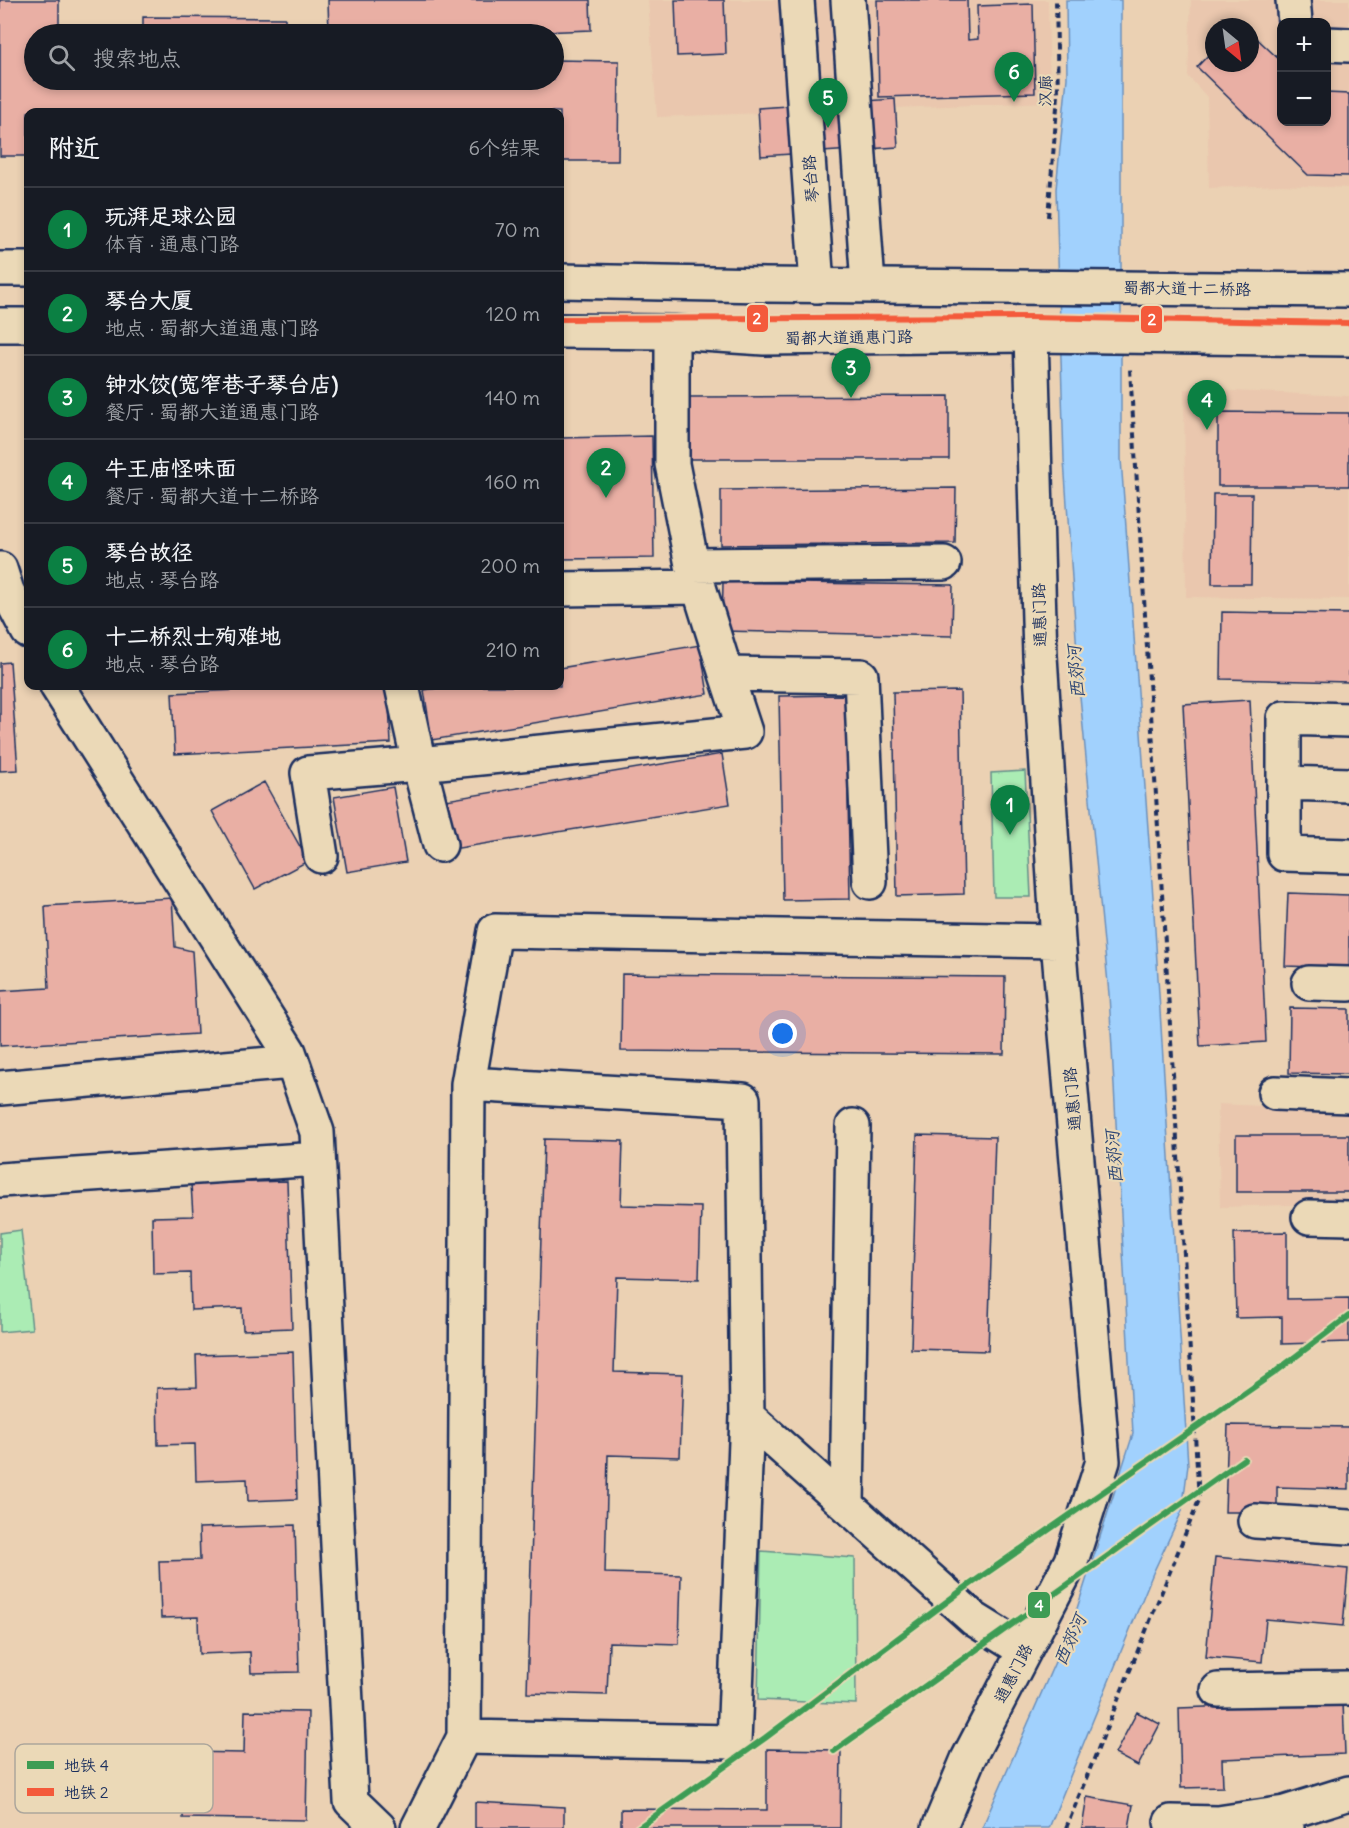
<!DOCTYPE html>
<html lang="zh">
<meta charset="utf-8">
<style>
:root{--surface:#171b24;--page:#242831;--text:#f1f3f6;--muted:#9ea1a6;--line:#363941;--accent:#0b8043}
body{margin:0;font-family:Delius,"LXGW WenKai TC",sans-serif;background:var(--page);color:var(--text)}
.controls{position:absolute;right:18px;top:18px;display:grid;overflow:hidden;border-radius:12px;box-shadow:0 3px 9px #0003}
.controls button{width:54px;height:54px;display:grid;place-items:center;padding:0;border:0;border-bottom:2px solid var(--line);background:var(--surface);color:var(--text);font:30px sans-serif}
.compass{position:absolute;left:1205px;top:18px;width:54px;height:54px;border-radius:50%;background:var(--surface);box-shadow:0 3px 9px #0003;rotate:151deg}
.you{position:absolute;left:783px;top:1034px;width:21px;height:21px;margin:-15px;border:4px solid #fff;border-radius:50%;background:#1a73e8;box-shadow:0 0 0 9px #1a73e833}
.badge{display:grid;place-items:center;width:39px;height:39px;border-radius:50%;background:var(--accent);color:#fff;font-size:20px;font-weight:700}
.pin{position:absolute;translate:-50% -50px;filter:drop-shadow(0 2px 3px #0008)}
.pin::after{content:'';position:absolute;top:32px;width:21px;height:18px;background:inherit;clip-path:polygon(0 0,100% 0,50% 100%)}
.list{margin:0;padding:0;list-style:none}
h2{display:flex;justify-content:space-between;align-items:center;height:78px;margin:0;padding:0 24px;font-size:26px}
h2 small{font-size:20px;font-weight:400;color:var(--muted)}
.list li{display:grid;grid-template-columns:39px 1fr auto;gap:18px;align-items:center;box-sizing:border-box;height:84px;padding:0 24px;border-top:2px solid var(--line)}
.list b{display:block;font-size:22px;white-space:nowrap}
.list p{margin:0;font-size:20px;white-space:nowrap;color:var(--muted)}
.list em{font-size:20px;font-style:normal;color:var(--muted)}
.icon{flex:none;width:33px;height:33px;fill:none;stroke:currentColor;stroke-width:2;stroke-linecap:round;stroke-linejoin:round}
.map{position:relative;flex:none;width:1349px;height:1828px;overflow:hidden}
.search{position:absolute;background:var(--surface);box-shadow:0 3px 9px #0003;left:24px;top:24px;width:540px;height:66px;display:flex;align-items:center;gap:15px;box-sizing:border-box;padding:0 21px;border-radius:33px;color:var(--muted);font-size:22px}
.panel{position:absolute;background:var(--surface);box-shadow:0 3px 9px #0003;left:24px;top:108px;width:540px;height:582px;border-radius:12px}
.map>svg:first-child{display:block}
</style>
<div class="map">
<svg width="1349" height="1828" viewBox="0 0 1349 1828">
<rect width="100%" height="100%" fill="#ebd1b3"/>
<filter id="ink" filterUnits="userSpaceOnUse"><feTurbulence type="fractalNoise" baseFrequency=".0167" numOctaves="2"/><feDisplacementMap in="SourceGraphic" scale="12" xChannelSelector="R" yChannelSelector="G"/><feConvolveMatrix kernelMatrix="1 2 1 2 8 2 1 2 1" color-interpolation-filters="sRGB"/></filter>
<g filter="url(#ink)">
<path fill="#eac7ae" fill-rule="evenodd" d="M648,0H1048L1050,102L657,117Z
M1191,0H1349V188L1281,185L1209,188L1207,97L1188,76ZM1282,22H1326V122H1282ZM1214,27H1250V63H1214Z
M1184,389L1349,396V599L1186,597Z
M1218,1104L1349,1110V1203L1220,1207Z"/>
<path fill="#abecb4" stroke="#638e89" stroke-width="1.5" d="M1025,771L1031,897H994L991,773Z
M21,1230L32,1329L0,1332V1233Z
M761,1551L855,1558L856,1704L758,1700Z"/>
<path fill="#a1d1fd" stroke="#6b90bd" stroke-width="1.5" d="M1066,0H1121V459L1153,897L1188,1465L1182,1511L1153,1573L1049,1828H982L1073,1621L1133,1434L1109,994L1080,696L1064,460L1056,189L1067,78Z"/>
<path fill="#e9afa4" stroke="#1b2f5e" stroke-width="1.5" d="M0,0H59V34H34V80H554V60L619,61L618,161H560V112H28V156H0Z
M328,0H590L591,30L485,34H329Z
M675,0H724L726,54L677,56Z
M877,0H967L968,40L978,39L977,6L1033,4L1035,93L879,97Z
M143,17L285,18V34H143Z
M1250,32L1282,62V122H1326V93L1349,94V176L1308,175L1197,67L1214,49V63H1250Z
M895,99L898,147L761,156L758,108Z
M949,396V459H687V397Z
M1218,412L1349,413V486H1218Z
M652,436L654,558L560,559V438Z
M956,488L955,543L721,545V490Z
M1213,494H1252L1251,584H1212Z
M723,582L953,585L952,636L722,631Z
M1222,612L1349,614V682L1221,679Z
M700,645L708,694L432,740L424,690L452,686H560V668Z
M10,662L18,770L0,771V663Z
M328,686H388L391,743L175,754L172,693Z
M960,691L964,894L897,896L893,692Z
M846,695L850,899L783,900L779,696Z
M1250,700L1266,1042L1200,1046L1183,704Z
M722,754L730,804L453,849L446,800Z
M264,782L308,861L255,889L212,811Z
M393,787L406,862L347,872L334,797Z
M1288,893L1349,895V968L1285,966Z
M172,898L175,947L192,951L197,1034L0,1046V991L49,988L45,906Z
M622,974L1005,977L1004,1054L621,1051Z
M1290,1008L1349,1009V1074L1289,1073Z
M917,1135L995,1137L988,1351L911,1349Z
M1236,1135H1349V1192H1236Z
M544,1139L623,1141L621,1205L701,1207L699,1279L617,1277L614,1372L683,1374L680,1457L608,1455L605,1573L681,1575L679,1644L609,1642L607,1695L527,1693Z
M287,1181L292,1328L243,1330L242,1308L191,1310L190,1273L153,1274L152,1217L193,1216L191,1184Z
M1287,1232V1299L1349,1298V1342L1282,1344V1317L1236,1318L1234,1233Z
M293,1352L297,1499L248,1501L247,1479L196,1481L195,1444L158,1445L157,1388L197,1387L196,1355Z
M1228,1425L1349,1427V1489L1277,1487V1512H1225Z
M295,1525L299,1672L251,1673L250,1652L199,1654L198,1617L161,1618L159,1561L200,1560L199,1528Z
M1215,1557L1348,1569L1343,1626L1266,1619L1262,1662L1206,1657Z
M1343,1702L1345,1754L1222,1759L1223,1787L1181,1788L1179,1708Z
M245,1711L308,1712L306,1820L183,1818L185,1752L244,1753Z
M1137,1712L1160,1724L1138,1766L1115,1754Z
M767,1749L841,1750L840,1828H621V1809L767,1810Z
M1087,1797L1133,1805L1129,1828H1082Z
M475,1802L564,1807V1828H475Z"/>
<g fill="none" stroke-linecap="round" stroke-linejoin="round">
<defs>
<path id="minor" d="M797,0L817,286
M848,0L868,285
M1293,0L1295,22
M1326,44L1349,45
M672,332V464L692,565L944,563
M692,565L726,674L861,676L870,882
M0,569L7,591L28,631
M560,589L699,587
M57,686L289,1052L317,1132L351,1801L379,1828
M402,686L419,764L745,732L726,674
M1349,720L1284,718V854L1349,856
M1284,783L1349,785
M321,856L308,773L419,764L440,845
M1309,983L1349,984
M468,1084L495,931L1058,941
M0,1088L292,1062
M1275,1093L1349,1096
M0,1180L318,1159
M1309,1217L1349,1218
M847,1505L853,1126
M1255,1521L1349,1527
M1218,1690L1349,1688
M464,1737L734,1742L747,1416L974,1619L1024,1650
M1285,1813L1349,1793
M1171,1822L1218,1823L1285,1813L1287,1828
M418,1828L464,1737L468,1084L743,1100L747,1416
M939,1828L968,1759L1071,1561L1103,1461L1058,941L1040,656L1031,335"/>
<path id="major" d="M0,269H28
M560,281L765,285L1349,290
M0,325H28
M560,331L672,332L764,338L1031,335L1349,339"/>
</defs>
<use href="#minor" stroke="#1b2f5e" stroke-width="38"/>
<use href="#major" stroke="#1b2f5e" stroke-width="38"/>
<path stroke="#1b2f5e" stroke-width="4" stroke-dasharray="6 4.5" stroke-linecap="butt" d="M1048,217L1058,95L1056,0
M1066,1828L1199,1500L1130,369"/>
<use href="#minor" stroke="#ebd9b7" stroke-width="33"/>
<use href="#major" stroke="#ebd9b7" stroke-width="33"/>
<defs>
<path id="metro-1" d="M834,1751L1244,1459
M638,1828L765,1738L965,1588L1274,1373L1349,1316"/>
<path id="metro-2" d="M560,319L1030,317L1349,323"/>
</defs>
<use href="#metro-1" stroke="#ebd9b7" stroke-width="10"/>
<use href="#metro-2" stroke="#ebd9b7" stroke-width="10"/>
<use href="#metro-1" stroke="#3e9c54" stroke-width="6"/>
<use href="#metro-2" stroke="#f45a3b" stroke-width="6"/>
</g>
</g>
<g text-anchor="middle" stroke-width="4.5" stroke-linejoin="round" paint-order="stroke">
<g font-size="16" fill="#1b2f5e" stroke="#ebd9b7">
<text transform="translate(1045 91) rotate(-89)" y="6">汉廊</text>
<text transform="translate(810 179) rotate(-94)" y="6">琴台路</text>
<text transform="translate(1187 288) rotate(1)" y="6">蜀都大道十二桥路</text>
<text transform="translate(849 337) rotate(-1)" y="6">蜀都大道通惠门路</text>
<text transform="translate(1039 615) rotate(-92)" y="6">通惠门路</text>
<text transform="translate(1072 1099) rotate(-95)" y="6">通惠门路</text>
<text transform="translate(1013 1673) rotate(-63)" y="6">通惠门路</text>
</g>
<g font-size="18" font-style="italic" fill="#2f4776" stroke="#ebd9b7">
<text transform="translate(1076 672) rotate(-95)" y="6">西郊河</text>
<text transform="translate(1114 1157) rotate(-95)" y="6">西郊河</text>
<text transform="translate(1070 1640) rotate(-66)" y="6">西郊河</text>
</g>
</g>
<rect x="15" y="1744" width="198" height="69" rx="9" fill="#ebd9b7" stroke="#ada69c" stroke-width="1.5"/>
<rect x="27" y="1761" width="27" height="8" fill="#3e9c54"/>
<rect x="27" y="1788" width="27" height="8" fill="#f45a3b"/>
<g font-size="16" fill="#1b2f5e">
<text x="64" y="1771">地铁 4</text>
<text x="64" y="1798">地铁 2</text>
</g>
<g stroke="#ebd9b7" stroke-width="2">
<rect x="746" y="304" width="23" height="29" rx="6" fill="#f45a3b"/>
<rect x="1140" y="305" width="23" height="29" rx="6" fill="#f45a3b"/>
<rect x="1027" y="1591" width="24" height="28" rx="6" fill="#3e9c54"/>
</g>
<g font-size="16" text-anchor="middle" font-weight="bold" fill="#fff">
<text x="757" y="324">2</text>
<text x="1152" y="325">2</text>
<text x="1039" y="1611">4</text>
</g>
</svg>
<div class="controls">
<button>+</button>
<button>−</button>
</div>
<svg class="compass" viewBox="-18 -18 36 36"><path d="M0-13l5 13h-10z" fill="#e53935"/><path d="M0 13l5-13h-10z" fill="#9ea1a6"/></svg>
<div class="you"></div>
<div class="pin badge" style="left:1010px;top:835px">1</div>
<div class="pin badge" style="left:606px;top:498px">2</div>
<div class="pin badge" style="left:851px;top:398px">3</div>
<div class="pin badge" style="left:1207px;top:430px">4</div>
<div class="pin badge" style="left:828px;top:128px">5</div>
<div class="pin badge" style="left:1014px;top:102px">6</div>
<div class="search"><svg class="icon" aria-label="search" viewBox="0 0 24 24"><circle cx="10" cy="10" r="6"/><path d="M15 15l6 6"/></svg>搜索地点</div>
<section class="panel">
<h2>附近<small>6个结果</small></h2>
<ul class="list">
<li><span class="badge">1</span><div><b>玩湃足球公园</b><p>体育 · 通惠门路</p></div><em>70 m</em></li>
<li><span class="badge">2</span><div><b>琴台大厦</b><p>地点 · 蜀都大道通惠门路</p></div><em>120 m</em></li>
<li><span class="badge">3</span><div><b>钟水饺(宽窄巷子琴台店)</b><p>餐厅 · 蜀都大道通惠门路</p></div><em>140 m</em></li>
<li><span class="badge">4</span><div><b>牛王庙怪味面</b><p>餐厅 · 蜀都大道十二桥路</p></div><em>160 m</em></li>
<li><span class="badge">5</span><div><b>琴台故径</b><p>地点 · 琴台路</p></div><em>200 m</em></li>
<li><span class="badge">6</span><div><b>十二桥烈士殉难地</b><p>地点 · 琴台路</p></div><em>210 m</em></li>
</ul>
</section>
</div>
